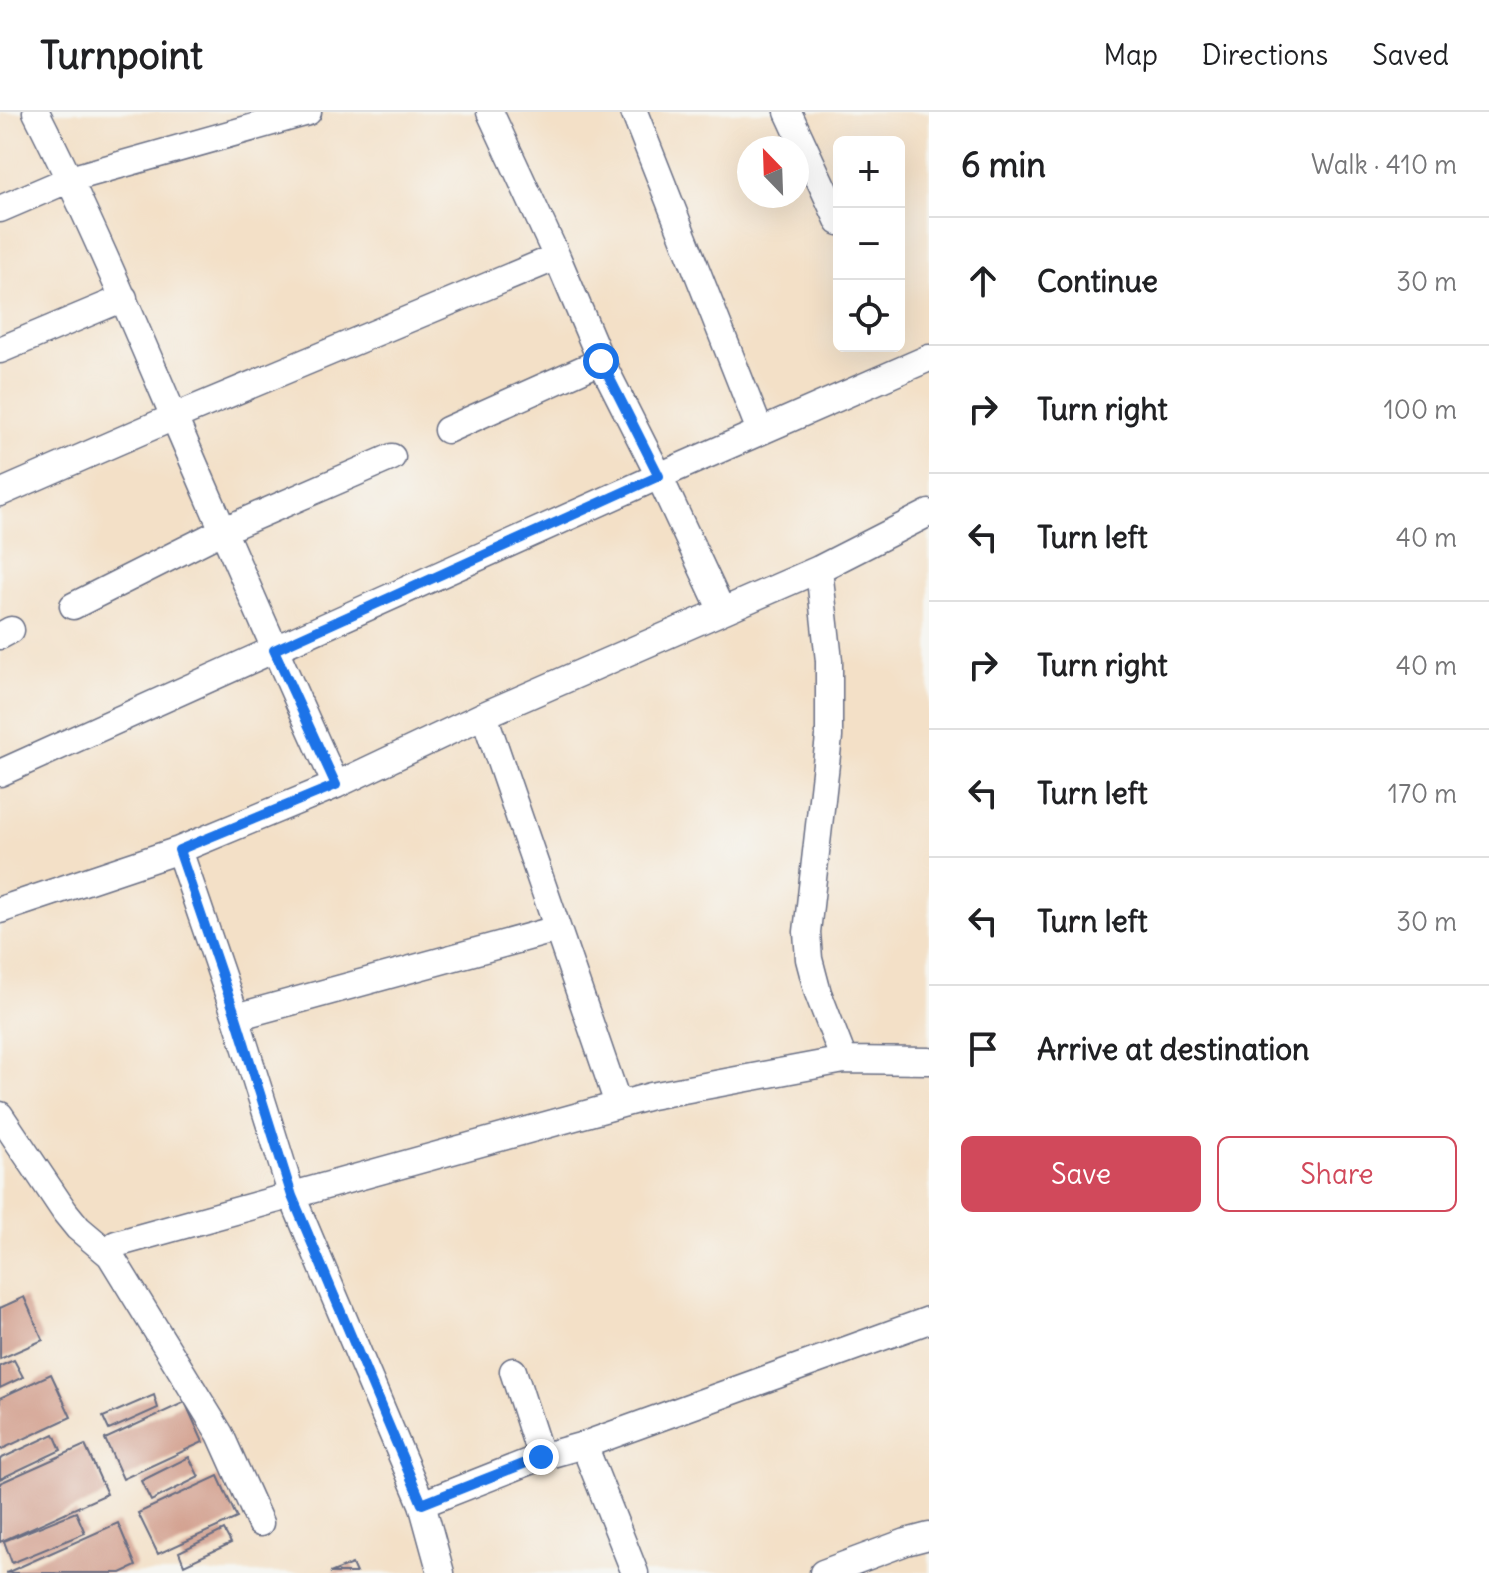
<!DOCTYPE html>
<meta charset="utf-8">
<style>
:root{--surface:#fff;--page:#f6f6f6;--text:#202124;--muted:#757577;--line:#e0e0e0;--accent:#d1495b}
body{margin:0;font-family:Delius,sans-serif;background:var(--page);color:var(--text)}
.controls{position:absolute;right:24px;top:24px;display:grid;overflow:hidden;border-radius:12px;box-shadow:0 8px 32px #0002}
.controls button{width:72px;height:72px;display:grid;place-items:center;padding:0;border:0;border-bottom:2px solid var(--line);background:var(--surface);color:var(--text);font:40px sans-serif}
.compass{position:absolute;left:737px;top:24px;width:72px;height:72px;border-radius:50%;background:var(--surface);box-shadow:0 8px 32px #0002;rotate:337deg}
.stop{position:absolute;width:24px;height:24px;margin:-18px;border:6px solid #1a73e8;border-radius:50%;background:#fff}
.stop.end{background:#1a73e8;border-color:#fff;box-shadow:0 2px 8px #0008}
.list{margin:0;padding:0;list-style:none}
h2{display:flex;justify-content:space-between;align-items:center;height:104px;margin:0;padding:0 32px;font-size:34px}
h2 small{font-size:26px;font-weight:400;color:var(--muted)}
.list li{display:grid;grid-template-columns:52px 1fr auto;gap:24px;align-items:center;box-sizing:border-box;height:128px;padding:0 32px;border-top:2px solid var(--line)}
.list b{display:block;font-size:30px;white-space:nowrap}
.list em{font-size:26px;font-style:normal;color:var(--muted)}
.actions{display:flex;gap:16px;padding:24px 32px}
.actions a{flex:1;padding:18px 0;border:2px solid var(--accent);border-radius:12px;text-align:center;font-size:28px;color:var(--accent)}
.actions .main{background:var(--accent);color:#fff}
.icon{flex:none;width:44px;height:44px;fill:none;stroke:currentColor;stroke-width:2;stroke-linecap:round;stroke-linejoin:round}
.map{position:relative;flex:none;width:929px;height:1461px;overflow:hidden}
header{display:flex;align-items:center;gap:48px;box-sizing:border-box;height:112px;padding:0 40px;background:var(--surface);border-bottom:2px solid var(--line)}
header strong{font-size:38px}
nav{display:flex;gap:44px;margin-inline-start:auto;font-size:28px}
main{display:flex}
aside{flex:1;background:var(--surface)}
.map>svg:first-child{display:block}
</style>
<header>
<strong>Turnpoint</strong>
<nav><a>Map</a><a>Directions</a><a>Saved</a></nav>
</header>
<main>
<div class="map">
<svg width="929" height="1461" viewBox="0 0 929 1461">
<rect width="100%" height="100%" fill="#f6f6f2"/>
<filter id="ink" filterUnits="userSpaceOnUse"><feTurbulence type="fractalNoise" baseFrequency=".0125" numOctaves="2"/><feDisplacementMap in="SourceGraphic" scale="16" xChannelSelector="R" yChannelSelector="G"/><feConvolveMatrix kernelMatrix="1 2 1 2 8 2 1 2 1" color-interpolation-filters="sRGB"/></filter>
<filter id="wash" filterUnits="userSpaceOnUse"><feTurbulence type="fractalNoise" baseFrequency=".006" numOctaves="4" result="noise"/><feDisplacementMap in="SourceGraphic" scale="32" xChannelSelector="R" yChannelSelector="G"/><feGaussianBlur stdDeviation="1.8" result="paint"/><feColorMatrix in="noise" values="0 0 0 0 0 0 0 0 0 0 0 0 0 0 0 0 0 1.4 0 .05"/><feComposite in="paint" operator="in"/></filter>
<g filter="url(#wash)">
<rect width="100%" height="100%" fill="#f3e0c7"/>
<g id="blocks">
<path fill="#d19d8b" d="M24,1185L43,1228L0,1247V1196Z
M14,1248L23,1265L0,1276V1254Z
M51,1262L71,1305L0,1338V1286Z
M154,1283L158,1296L109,1318L103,1305Z
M185,1290L203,1330L123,1367L105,1327Z
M54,1322L61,1338L0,1367V1347Z
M85,1333L107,1382L0,1430V1371Z
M189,1345L199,1365L151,1389L141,1369Z
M218,1364L237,1406L158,1442L138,1401Z
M76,1400L85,1421L12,1451L4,1429Z
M118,1411L136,1454L121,1461H6Z
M224,1418L231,1431L184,1453L179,1440Z
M352,1452L356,1461H330Z"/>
</g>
</g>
<g filter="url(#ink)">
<use href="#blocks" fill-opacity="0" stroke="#676d83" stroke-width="2"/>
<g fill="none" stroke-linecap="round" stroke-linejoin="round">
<defs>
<path id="street" d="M36,0C87,100 130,202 174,305C227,428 280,551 336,673
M490,0L557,145L601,249L659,364L722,499
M634,0L760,319
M788,0L839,110
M0,97L70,67L308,0
M0,238L124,186
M447,318L601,249
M0,381L174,305L557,145
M73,494L224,418L392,345
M0,524L11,518
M484,603L618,992
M0,661L659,364L929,246
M179,738L236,905L292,1084L422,1392L441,1461
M0,798L179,738L336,673L484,603L819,457
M236,905L557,817
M844,948L818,881L809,847L807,820L829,625V549L819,457L929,401
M0,1003L65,1100L78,1116L110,1143L220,1322L260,1411
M110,1143L116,1132L651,984L844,948L929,949
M513,1259L541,1345
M584,1333L635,1461
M422,1392L541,1345L584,1333L929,1208
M823,1461L906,1430L929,1424"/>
</defs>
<use href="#street" stroke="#676d83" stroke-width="29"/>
<use href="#street" stroke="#fff" stroke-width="26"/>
</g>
</g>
<g fill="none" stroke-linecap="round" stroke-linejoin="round" filter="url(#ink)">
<path stroke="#1a73e8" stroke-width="10" d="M541,1345L422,1392L292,1084L236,905L179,738L336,673L274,538L659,364L601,249"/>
</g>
</svg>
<div class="controls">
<button>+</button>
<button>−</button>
<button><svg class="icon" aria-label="locate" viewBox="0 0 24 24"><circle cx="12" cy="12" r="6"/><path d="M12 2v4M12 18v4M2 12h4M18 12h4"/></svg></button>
</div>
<svg class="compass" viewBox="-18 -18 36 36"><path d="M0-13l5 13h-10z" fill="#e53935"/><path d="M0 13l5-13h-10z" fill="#757577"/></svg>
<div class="stop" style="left:601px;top:249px"></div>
<div class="stop end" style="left:541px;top:1345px"></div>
</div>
<aside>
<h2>6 min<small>Walk · 410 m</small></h2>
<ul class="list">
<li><svg class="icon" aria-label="ahead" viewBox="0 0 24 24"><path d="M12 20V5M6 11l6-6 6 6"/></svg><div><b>Continue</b></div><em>30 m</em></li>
<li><svg class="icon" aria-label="right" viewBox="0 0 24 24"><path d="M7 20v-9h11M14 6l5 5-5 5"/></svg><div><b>Turn right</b></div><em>100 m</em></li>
<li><svg class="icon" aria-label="left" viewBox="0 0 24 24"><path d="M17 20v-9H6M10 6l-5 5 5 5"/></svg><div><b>Turn left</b></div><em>40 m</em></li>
<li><svg class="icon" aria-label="right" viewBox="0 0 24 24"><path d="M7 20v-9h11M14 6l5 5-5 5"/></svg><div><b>Turn right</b></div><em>40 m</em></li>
<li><svg class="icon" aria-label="left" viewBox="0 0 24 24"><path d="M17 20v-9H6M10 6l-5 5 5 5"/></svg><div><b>Turn left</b></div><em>170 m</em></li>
<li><svg class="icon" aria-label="left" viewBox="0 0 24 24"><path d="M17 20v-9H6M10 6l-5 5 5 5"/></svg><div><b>Turn left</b></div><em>30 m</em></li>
<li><svg class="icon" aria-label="arrive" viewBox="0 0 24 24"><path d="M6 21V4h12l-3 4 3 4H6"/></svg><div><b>Arrive at destination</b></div></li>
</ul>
<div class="actions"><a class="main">Save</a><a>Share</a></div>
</aside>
</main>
